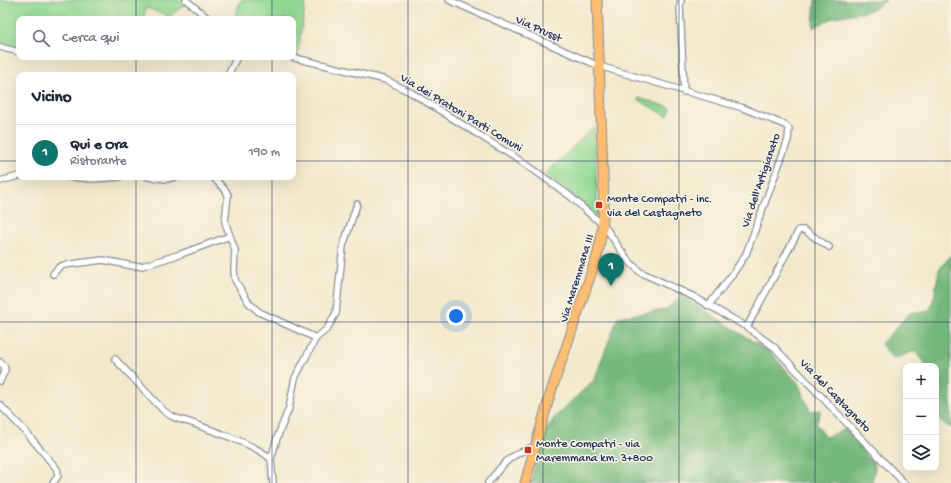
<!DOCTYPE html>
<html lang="it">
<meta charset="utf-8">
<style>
:root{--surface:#fff;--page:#f2f2f3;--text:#1f2937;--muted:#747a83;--line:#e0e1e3;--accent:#0f766e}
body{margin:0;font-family:"Gochi Hand",sans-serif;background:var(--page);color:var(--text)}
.controls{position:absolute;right:12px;bottom:12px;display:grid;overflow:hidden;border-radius:8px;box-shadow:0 4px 16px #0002}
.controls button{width:36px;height:36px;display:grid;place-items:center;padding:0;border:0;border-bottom:1px solid var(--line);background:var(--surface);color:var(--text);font:20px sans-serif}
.you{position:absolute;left:456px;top:316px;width:14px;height:14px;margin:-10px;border:3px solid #fff;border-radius:50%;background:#1a73e8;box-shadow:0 0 0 6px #1a73e833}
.badge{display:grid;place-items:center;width:26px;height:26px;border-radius:50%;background:var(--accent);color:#fff;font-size:13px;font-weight:700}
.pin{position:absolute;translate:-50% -33px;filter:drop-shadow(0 1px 2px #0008)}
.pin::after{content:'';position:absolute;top:21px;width:14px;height:12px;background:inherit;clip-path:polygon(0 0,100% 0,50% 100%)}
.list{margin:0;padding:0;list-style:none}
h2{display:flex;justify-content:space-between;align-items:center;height:52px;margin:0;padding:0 16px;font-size:17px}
h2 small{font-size:13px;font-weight:400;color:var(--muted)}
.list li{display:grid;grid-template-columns:26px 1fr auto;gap:12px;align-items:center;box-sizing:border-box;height:56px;padding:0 16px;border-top:1px solid var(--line)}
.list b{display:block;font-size:15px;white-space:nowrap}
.list p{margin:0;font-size:13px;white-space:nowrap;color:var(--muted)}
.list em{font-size:13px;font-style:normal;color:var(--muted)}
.icon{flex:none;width:22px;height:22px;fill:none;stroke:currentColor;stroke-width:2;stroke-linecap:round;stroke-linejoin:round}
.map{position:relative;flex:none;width:951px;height:483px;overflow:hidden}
.search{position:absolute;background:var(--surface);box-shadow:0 4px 16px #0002;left:16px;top:16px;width:280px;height:44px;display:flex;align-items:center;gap:10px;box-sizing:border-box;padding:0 14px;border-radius:8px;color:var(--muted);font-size:15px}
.panel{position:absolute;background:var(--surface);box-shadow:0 4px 16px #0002;left:16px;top:72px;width:280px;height:108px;border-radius:8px}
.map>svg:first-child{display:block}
</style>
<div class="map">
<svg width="951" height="483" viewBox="0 0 951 483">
<rect width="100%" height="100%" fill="#fcf5e5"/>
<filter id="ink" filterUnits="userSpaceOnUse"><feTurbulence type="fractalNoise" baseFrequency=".025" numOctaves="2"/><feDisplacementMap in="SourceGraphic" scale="8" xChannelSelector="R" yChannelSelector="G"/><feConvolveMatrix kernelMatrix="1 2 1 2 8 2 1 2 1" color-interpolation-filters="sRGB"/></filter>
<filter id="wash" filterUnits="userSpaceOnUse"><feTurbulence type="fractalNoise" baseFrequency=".012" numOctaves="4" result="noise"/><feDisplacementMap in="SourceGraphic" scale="16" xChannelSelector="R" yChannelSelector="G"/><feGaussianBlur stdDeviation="0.9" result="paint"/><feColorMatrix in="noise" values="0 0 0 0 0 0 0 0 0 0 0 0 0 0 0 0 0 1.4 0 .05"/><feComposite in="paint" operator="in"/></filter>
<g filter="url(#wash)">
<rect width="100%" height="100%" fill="#f2e9cd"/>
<path fill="#90d893" stroke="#568478" d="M0,0H186L189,2L172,14L170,19H166L167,15L146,8L143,19H19V52L0,47Z
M241,0H306L297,58L293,57V19H234Z
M639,98L671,108L668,116L638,100Z
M594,127L598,215H594L567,190L545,174Z"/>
<path fill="#74b87d" stroke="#48746e" d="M815,0H886C873,14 853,13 836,17C827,20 820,24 813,28Z
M951,255V428L940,421L936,404V366H926L915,351L893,359L881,344L910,313L930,310L934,298L939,269Z
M682,296L771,353L798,383L810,411L821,410L816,424L826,437L846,429L875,466L872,483H530L544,434L555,417L594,380L618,317L665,310Z"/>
</g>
<g filter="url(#ink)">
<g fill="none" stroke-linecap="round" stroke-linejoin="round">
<defs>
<path id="street" d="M186,0L209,19
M449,0L599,66L743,108L785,125L789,129L788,140L746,254L732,275L708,306
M681,0L680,6L684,92
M0,47L19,52
M291,57L386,80L412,93L527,165L570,196L592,216L603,224L627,259L640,272L694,297L747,327L774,347L904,483
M228,75L237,57
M69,177L93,179L119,177
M148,177L167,179L175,177
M213,177L226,191L228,195L225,222L235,250L234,271L235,280L249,303L259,312L316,338
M0,181L19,176
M53,274L59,267L64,265L103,260L133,266H142L181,254L230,236
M747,327L799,230H804L829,247
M115,359L164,411C174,419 180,419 192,423C213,431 255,444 271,459
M0,362L4,366L5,370L0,381
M0,405L25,431L57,469L58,476L53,483
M273,483L271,459L277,438L289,408L295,378L316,338L327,329L336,313L343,246L357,204
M488,483C504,462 511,454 536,446"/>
<path id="primary" d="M525,483L550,395L598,253L602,230L604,204L597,0"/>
</defs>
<use href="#street" stroke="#868c96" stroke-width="8"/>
<use href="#primary" stroke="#868c96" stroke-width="11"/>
<use href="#street" stroke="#fff" stroke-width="5.5"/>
<use href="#primary" stroke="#fcbd6f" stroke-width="9"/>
</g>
</g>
<path fill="none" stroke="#1b2f5e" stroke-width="1" stroke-opacity="0.55" d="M136,0V19M272,0V19M408,0V483M543,0V483M679,0V483M815,0V483M136,57V75M272,57V75M0,161H19M293,161H951M136,177V483M272,177V483M0,322H951"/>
<g fill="#c8321e" stroke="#fcf5e5" stroke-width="1.5">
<rect x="595" y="201" width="8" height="8" rx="2"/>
<rect x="524" y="446" width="8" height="8" rx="2"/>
</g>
<g text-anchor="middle" stroke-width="3" stroke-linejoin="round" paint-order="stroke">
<g font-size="12" fill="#1b2f5e" stroke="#fcf5e5">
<text transform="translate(539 28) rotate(24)" y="4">Via Prusst</text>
<text transform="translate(462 112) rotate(31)" y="4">Via dei Pratoni Parti Comuni</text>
<text transform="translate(760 180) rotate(-71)" y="4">Via dell'Artigianato</text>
<text transform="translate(576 278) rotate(-73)" y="4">Via Maremmana III</text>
<text transform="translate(836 395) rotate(46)" y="4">Via del Castagneto</text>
</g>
<g font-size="12" fill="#1b2f5e" stroke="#fcf5e5" text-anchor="start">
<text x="607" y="202">Monte Compatri - inc.<tspan x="607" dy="14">via del Castagneto</tspan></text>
<text x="536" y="447">Monte Compatri - via<tspan x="536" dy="14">Maremmana km. 3+800</tspan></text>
</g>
</g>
</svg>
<div class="controls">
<button>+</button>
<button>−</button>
<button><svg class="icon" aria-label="layers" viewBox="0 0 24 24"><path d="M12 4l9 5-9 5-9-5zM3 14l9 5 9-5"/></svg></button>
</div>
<div class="you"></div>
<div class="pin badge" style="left:611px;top:286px">1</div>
<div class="search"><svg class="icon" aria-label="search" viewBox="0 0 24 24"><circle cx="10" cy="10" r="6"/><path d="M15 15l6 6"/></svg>Cerca qui</div>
<section class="panel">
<h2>Vicino<small></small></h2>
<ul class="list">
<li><span class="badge">1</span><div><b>Qui e Ora</b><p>Ristorante</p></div><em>190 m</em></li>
</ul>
</section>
</div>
